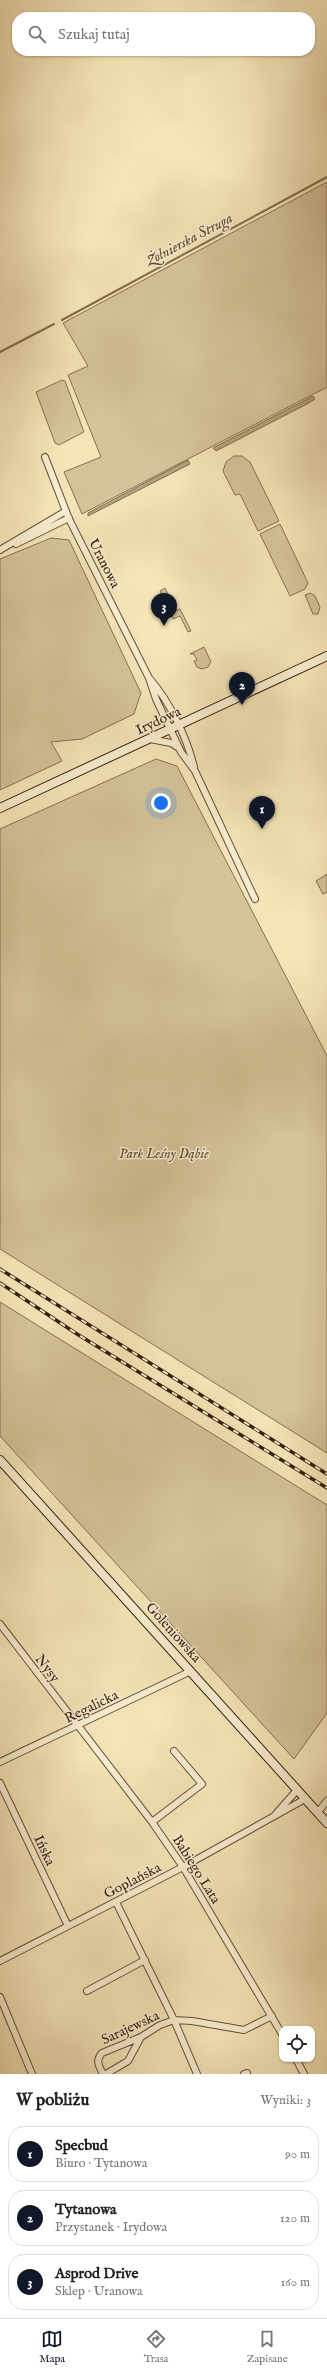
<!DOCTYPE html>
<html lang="pl">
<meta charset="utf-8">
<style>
:root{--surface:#fff;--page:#f2f2f2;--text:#222;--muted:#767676;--line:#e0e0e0;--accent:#111827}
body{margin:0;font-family:"IM FELL English",serif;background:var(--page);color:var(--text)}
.controls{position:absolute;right:12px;bottom:12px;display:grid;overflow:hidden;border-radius:8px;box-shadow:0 1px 3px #0004}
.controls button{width:36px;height:36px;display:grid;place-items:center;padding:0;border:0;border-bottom:1px solid var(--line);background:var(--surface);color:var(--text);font:20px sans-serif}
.you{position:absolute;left:161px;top:803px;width:14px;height:14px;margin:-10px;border:3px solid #fff;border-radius:50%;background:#1a73e8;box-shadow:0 0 0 6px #1a73e833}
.badge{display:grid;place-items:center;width:26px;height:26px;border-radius:50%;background:var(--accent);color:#fff;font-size:13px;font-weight:700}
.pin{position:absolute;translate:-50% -33px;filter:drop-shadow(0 1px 2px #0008)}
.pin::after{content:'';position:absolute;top:21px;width:14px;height:12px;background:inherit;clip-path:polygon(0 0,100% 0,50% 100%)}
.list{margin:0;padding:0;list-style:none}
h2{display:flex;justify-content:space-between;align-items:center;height:52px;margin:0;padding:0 16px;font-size:17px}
h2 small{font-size:13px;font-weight:400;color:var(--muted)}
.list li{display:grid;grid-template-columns:26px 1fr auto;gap:12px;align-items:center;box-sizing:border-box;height:56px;margin:0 8px 8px;padding:0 8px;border:1px solid var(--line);border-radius:16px}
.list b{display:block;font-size:15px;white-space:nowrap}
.list p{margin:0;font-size:13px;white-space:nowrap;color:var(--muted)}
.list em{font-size:13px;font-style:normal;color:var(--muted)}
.icon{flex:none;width:22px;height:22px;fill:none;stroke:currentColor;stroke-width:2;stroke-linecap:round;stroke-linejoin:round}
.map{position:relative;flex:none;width:327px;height:2074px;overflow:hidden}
.search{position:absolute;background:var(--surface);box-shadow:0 1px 3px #0004;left:12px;right:12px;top:12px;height:44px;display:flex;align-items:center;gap:10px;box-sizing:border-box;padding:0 14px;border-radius:16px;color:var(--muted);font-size:15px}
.sheet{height:244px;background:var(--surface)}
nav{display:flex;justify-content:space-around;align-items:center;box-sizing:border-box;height:56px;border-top:1px solid var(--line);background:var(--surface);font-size:11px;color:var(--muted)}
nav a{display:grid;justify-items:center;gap:2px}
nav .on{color:var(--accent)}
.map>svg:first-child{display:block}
</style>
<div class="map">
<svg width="327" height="2074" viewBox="0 0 327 2074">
<rect width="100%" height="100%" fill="#f5e5b8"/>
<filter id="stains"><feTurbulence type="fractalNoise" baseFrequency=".005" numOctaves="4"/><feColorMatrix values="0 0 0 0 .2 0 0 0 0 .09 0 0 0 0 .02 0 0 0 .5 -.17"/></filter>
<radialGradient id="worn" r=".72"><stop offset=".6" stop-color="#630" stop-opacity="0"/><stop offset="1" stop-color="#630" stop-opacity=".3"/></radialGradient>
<path fill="#d5c39a" stroke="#867052" d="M327,182V387L82,514L64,472L101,457L68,375L88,366L63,323Z
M62,380L65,381L84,432L59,445L55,443L36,392Z
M234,456H242L250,462L279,521L258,531L240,494L235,495L223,471L226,462Z
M280,524L308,583L305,589L290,596L260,534Z
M51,538L69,540L141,693L134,714L82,739L51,742L62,761L0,790V559Z
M165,588L171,601L167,604L160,591Z
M310,593L315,596L320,607L318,614H313L305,595Z
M180,609L191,631L188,632L180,616L173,619L170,613Z
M204,647L211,662L208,667L202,669L197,667L194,661L197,660L194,654H190Z
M156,759L177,766L327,1056V1453L0,1249V829Z
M327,874V892L323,894L316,881Z
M0,1302L327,1505V1713L294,1759L0,1436Z"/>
<path fill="#b4a17d" stroke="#826c4f" d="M313,396L315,399L307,404L216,451L213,448Z
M188,460L190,464L88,516V513Z"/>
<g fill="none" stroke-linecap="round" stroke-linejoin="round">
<path stroke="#826c4f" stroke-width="2" d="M62,320L327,177
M0,352L54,324"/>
<defs>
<path id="street" d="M45,457L69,519L149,678L156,699L181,752L195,771L255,899
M16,544L69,518
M0,550L66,511
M150,679C170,702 187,738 194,767
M150,739L171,743L179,748
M0,1624L152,1822L183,1867L282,2034
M0,1762L191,1671
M0,1783L68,1926
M317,1813L327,1801
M275,1815L297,1790
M152,1822L202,1784L174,1751
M116,1902L174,2020L197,2074
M0,1961L183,1867L305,1799
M87,1991L145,1960
M0,1997L32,2074
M296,2059L304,2074
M103,2074C99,2066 95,2061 102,2053L141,2037L160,2025L174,2020L192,2021L244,2030L272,2016
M106,2074L128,2061L141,2037
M244,2074L247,2073"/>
<path id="secondary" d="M0,808L327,656
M0,1460L327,1823"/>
</defs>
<use href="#street" stroke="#664e36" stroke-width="8"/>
<use href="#secondary" stroke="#361c0a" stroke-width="10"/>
<use href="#street" stroke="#f8eed1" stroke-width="6"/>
<use href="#secondary" stroke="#f8eed1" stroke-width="8"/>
<defs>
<path id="rail" d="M0,1269L327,1474
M0,1283L77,1334L327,1488"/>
</defs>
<use href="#rail" stroke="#361c0a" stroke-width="3.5"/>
<use href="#rail" stroke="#f8eed1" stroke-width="2" stroke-dasharray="6" stroke-linecap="butt"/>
</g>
<g text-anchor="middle" stroke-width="3" stroke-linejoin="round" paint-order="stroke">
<g font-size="14" fill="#361c0a" stroke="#f8eed1">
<text transform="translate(105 563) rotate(63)" y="5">Uranowa</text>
<text transform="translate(158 720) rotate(-25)" y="5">Irydowa</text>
<text transform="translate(174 1632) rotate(48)" y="5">Goleniowska</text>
<text transform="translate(48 1668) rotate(53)" y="5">Nysy</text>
<text transform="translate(91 1706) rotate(-26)" y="5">Regalicka</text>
<text transform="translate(45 1850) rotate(65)" y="5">Ińska</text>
<text transform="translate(197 1869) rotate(58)" y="5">Babiego Lata</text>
<text transform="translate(132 1880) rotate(-27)" y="5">Goplańska</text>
<text transform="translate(130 2027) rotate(-25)" y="5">Sarajewska</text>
</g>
<g font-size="14" font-style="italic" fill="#664e35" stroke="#f8eed1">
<text x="164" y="1158">Park Leśny Dąbie</text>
</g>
<g font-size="15" font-style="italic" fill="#624b32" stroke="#f8eed1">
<text transform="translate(189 239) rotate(-28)" y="5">Żołnierska Struga</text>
</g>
</g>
<rect width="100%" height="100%" filter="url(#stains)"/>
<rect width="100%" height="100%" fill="url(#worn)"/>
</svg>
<div class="controls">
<button><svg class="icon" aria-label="locate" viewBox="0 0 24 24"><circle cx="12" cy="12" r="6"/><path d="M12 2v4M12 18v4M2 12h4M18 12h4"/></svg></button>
</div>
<div class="you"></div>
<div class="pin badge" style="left:262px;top:829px">1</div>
<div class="pin badge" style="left:242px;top:705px">2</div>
<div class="pin badge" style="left:164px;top:626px">3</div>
<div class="search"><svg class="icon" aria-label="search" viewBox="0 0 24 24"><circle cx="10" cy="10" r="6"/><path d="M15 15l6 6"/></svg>Szukaj tutaj</div>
</div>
<section class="sheet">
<h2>W pobliżu<small>Wyniki: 3</small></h2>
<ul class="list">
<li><span class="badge">1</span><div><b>Specbud</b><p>Biuro · Tytanowa</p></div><em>90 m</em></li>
<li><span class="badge">2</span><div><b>Tytanowa</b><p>Przystanek · Irydowa</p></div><em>120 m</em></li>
<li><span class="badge">3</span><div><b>Asprod Drive</b><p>Sklep · Uranowa</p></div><em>160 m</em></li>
</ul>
</section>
<nav>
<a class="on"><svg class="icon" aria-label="map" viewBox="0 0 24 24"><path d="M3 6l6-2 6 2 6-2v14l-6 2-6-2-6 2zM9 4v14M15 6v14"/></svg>Mapa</a>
<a><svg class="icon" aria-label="directions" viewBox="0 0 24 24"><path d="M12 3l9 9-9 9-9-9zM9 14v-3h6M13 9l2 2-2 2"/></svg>Trasa</a>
<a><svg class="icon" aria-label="saved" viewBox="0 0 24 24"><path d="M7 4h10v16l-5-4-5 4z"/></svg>Zapisane</a>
</nav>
